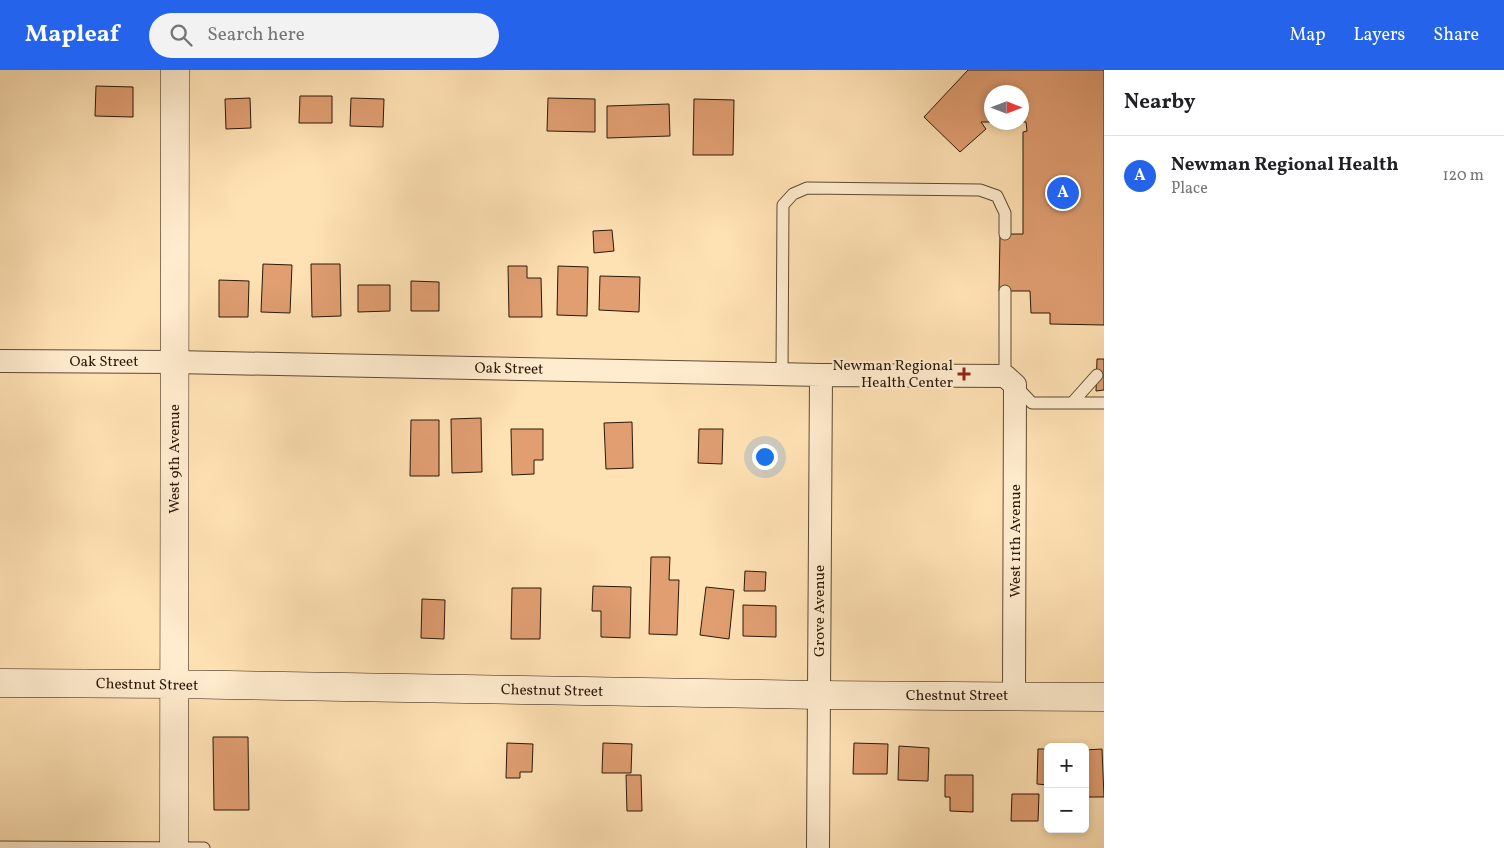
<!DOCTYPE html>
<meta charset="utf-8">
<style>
:root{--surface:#fff;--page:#f2f2f2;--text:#202124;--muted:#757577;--line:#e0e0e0;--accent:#2563eb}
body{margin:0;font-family:Vollkorn,serif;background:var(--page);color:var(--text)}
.controls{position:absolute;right:15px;bottom:15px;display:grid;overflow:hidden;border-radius:8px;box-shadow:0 2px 8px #0003}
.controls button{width:45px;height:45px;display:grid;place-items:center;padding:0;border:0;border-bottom:1px solid var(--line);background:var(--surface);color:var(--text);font:25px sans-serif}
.compass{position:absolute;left:984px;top:15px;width:45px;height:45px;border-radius:50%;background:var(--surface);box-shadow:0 2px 8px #0003;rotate:90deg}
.you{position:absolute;left:764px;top:386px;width:18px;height:18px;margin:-12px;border:4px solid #fff;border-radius:50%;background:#1a73e8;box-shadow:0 0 0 8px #1a73e833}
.badge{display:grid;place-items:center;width:32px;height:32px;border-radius:50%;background:var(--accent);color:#fff;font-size:16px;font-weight:700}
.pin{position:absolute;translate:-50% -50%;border:2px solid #fff;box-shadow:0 1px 5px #0006}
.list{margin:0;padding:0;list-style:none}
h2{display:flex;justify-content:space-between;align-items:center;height:65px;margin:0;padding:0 20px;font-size:21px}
h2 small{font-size:16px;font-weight:400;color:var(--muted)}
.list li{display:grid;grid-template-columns:32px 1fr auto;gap:15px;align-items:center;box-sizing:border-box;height:80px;padding:0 20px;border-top:1px solid var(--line)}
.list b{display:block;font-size:19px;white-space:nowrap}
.list p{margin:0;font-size:16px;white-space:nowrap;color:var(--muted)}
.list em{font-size:16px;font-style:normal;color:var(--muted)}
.icon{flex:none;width:28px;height:28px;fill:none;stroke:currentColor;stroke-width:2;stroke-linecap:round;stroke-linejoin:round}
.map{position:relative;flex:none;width:1104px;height:778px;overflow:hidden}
header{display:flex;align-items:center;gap:30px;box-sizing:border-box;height:70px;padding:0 25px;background:var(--accent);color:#fff}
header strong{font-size:24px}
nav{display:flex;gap:28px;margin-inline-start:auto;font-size:18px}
.search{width:350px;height:45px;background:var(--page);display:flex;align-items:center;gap:12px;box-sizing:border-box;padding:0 18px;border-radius:28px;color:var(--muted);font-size:19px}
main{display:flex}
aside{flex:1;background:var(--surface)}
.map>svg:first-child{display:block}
</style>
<header>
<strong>Mapleaf</strong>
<div class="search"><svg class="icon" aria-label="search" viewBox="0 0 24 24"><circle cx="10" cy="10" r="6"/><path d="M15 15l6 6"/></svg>Search here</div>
<nav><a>Map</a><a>Layers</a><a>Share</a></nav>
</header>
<main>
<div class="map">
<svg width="1104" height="778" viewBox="0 0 1104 778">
<rect width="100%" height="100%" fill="#ffe2b4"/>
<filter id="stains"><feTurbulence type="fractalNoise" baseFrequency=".004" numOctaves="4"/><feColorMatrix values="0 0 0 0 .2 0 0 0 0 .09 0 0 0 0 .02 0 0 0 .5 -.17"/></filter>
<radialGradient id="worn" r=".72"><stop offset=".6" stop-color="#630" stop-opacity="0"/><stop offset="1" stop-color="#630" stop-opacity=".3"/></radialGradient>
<path fill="#e09e71" stroke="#2a1808" d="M968,0H1104V255L1050,254V243H1031L1030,221H999L1000,164H1023V62L1027,61L1026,52H1022V22H992V52H981L986,59L960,82L924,47Z
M96,16L133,17V47L95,46Z
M300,26H332V53H299Z
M250,28L251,58L226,59L225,29Z
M351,28L384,29L383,57L350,56Z
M548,28L595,29V62L547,61Z
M694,29L734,30L733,85H693Z
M669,34L670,66L607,68V36Z
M612,160L614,181L594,183L593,161Z
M263,194L292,195L290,243L261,242Z
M311,194H340L341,246L312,247Z
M508,196H527V208H541L542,247H509Z
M558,196L588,197L587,246L557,245Z
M600,206L640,207L639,242L599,240Z
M219,210L249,211L248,247H219Z
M411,211L439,212V241H411Z
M358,215H390V241L358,242Z
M1097,289H1104V320L1096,321Z
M481,348L482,402L452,403L451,349Z
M411,350H439V406H410Z
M632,352L633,398L606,399L604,353Z
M511,359H543V390H534V404L512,405Z
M699,359H723L722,394L698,393Z
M651,487H670L669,510H679L677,565L649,564Z
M745,501L766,502L765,521H744Z
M593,516L631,517L630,568L601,567V541H592Z
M706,517L734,520L729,569L700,565Z
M512,518H541L540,569H511Z
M422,529L445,530L444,569L421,568Z
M743,535L776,536V567L743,566Z
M213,667H248L249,740H214Z
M507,673L533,674L532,702H520V708H506Z
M603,673L632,674L631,703H602Z
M854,673L888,674L887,704H853Z
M899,676L929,678L928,711L898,710Z
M1038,679H1048V715L1037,714Z
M1102,679L1104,727H1085V680Z
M626,705H641L642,741H627Z
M945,705H973V742L950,741V727H945Z
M1012,724H1039L1038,751H1011Z"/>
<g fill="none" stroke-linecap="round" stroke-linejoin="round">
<defs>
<path id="lane" d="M1005,221V306
M782,304L783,135L793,124L807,118L980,120L997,126L1005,143V164
M1016,316L1032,333H1104
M1072,333L1097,305
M0,777L204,778"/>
<path id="street" d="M0,291L175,292L821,305L1005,306L1015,315L1014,626
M818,778L821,305"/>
<path id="secondary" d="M0,613L173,614L819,625L1104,627
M174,778L175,0"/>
</defs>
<use href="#lane" stroke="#5f4a33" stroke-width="13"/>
<use href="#street" stroke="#5f4a33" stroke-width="24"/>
<use href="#secondary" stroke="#2a1808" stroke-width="29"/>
<use href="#lane" stroke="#ffecce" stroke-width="11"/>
<use href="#street" stroke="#ffecce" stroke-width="22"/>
<use href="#secondary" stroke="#ffecce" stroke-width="28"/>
</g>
<path fill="#8f2418" stroke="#ffecce" stroke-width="2" d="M961.5 296.5h5v5h5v5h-5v5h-5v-5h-5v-5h5z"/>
<g text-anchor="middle" stroke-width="4.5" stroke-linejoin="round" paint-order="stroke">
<g font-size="15" fill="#2a1808" stroke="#ffecce">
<text x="104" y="296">Oak Street</text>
<text transform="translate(509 298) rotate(1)" y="5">Oak Street</text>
<text transform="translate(174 389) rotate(-90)" y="5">West 9th Avenue</text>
<text transform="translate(1015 471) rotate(-90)" y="5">West 11th Avenue</text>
<text transform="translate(819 541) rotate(-90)" y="5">Grove Avenue</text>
<text transform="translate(147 614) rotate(1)" y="5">Chestnut Street</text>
<text transform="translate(552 620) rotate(1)" y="5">Chestnut Street</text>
<text x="957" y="630">Chestnut Street</text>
</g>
<g font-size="15" fill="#2a1808" stroke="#ffecce" text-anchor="end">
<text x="953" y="300">Newman Regional<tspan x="953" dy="17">Health Center</tspan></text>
</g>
</g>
<rect width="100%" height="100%" filter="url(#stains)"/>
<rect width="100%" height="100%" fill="url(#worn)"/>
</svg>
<div class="controls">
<button>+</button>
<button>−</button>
</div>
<svg class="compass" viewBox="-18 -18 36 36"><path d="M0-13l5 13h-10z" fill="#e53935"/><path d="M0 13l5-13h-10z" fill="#757577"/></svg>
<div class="you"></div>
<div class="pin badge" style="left:1063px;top:123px">A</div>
</div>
<aside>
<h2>Nearby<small></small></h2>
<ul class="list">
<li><span class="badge">A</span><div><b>Newman Regional Health</b><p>Place</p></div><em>120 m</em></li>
</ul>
</aside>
</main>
